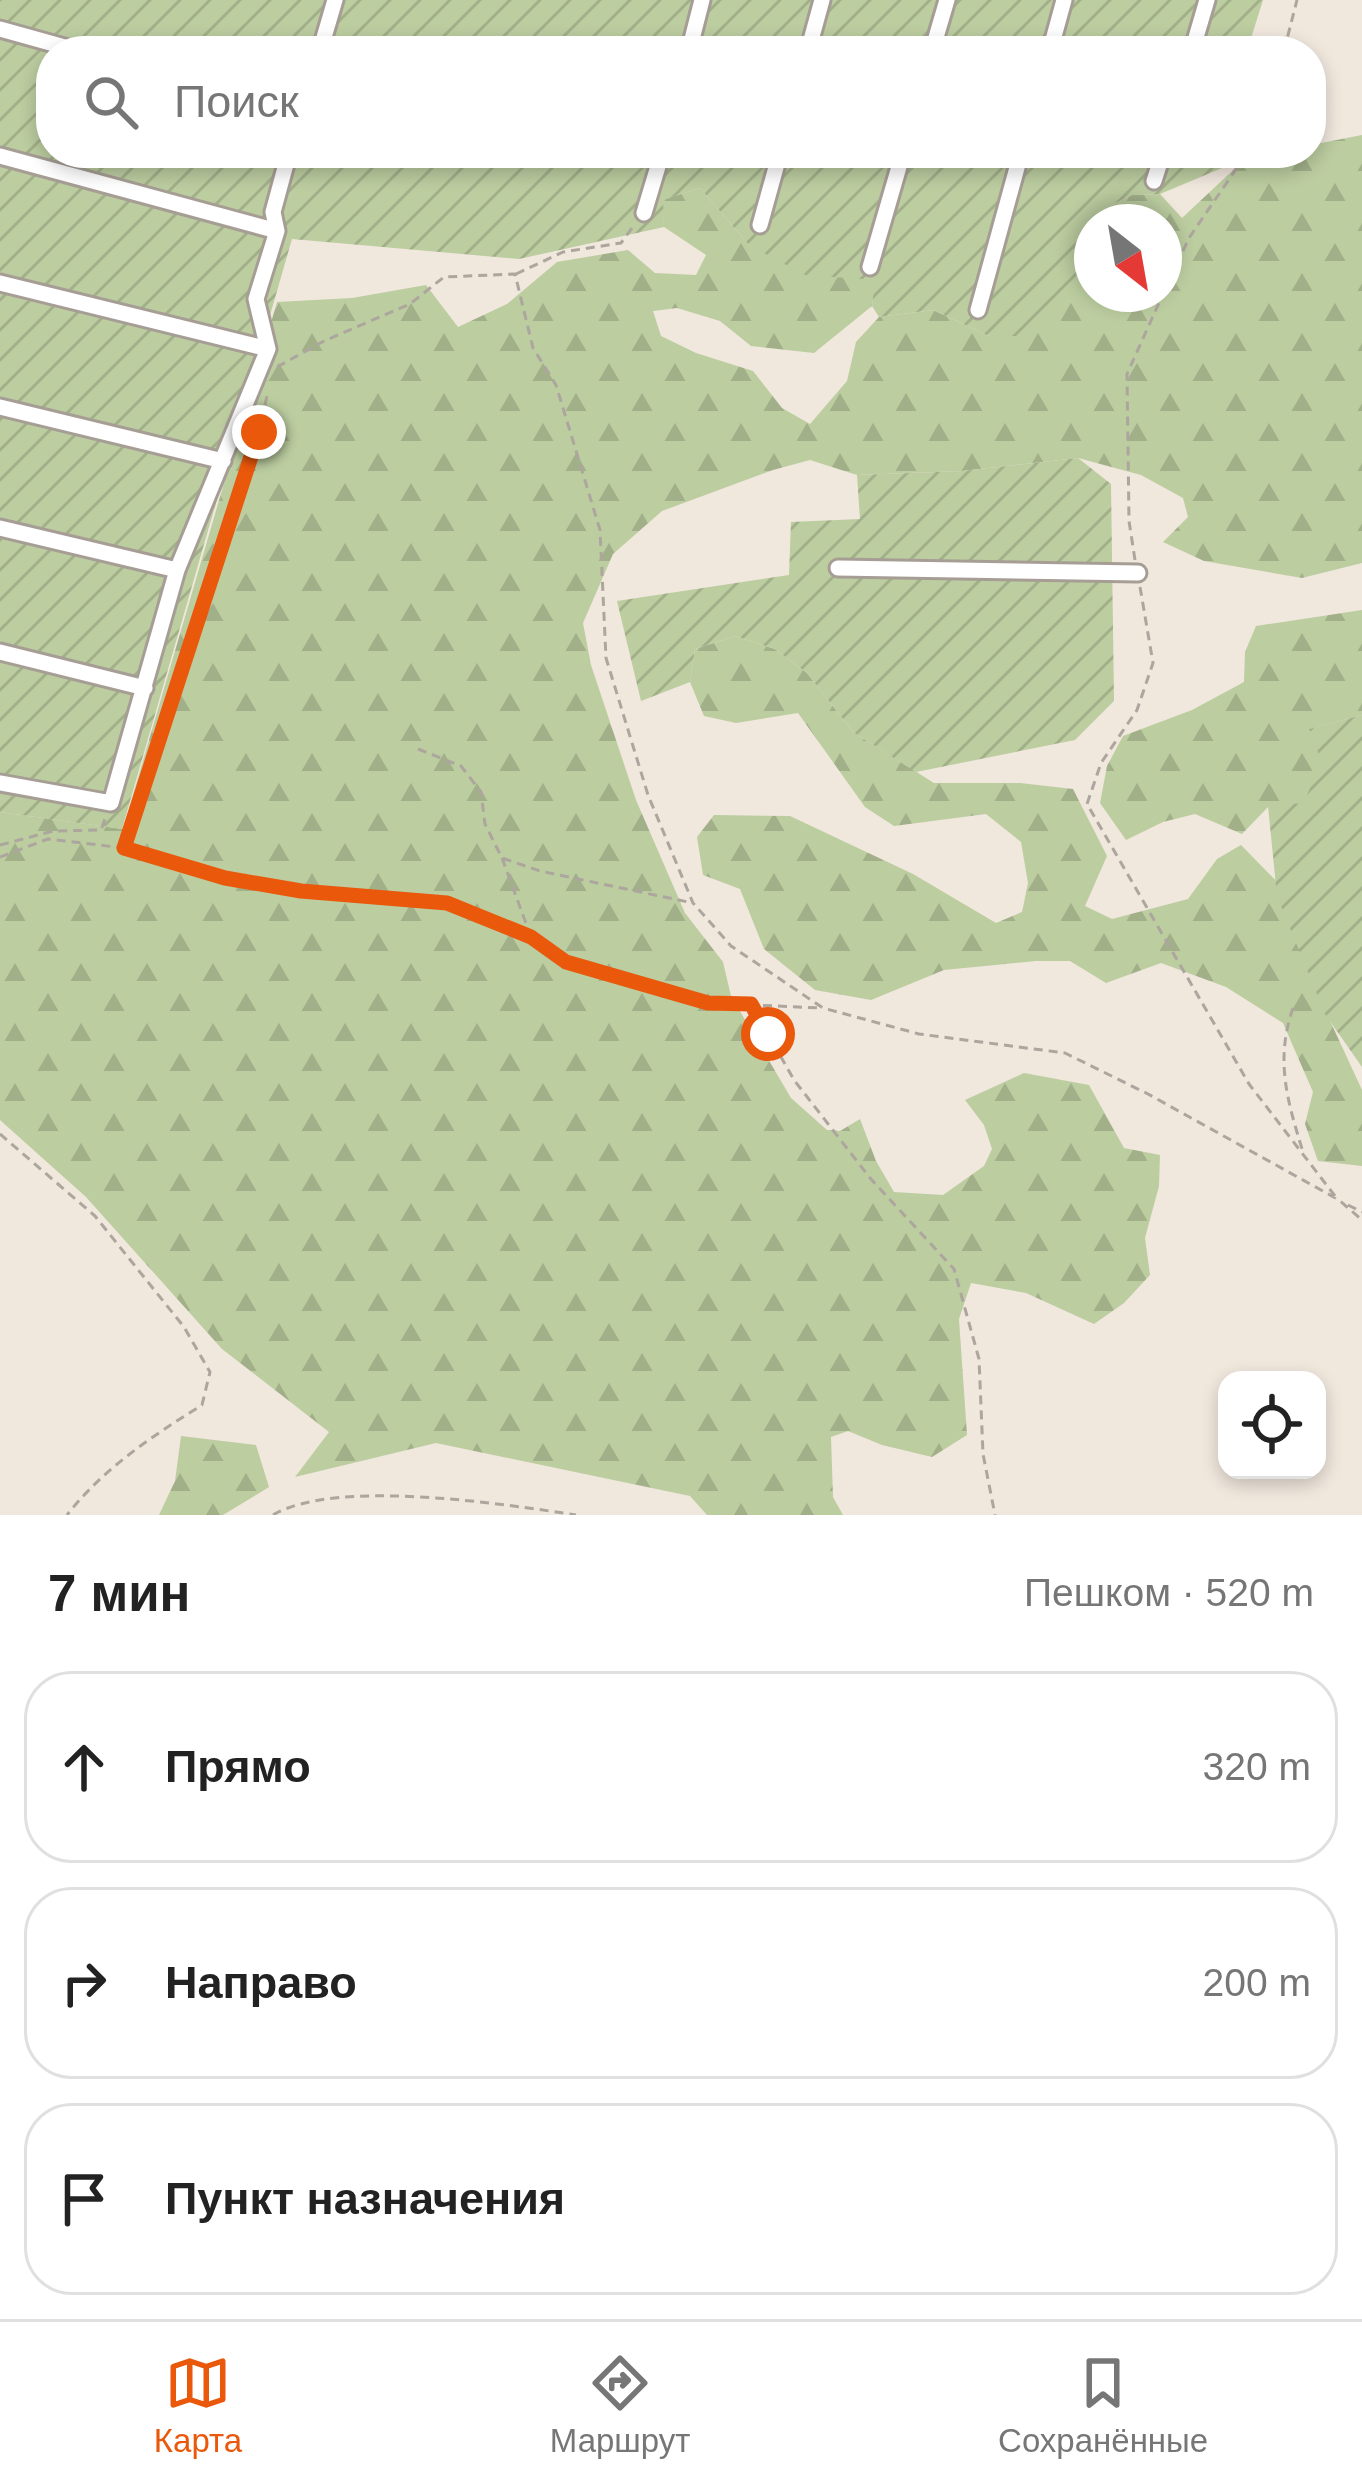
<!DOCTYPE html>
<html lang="ru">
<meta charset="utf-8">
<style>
:root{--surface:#fff;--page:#f6f6f6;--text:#222;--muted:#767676;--line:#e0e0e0;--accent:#ea580c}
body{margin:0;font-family:Helvetica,sans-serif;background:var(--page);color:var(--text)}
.controls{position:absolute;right:36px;bottom:36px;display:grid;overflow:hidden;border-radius:24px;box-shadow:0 6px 18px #0003}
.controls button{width:108px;height:108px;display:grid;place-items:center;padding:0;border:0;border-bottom:3px solid var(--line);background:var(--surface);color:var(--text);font:60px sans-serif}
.compass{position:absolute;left:1074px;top:204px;width:108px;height:108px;border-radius:50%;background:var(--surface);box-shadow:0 6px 18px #0003;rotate:149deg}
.stop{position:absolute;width:36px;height:36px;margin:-27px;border:9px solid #ea580c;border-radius:50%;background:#fff}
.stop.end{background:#ea580c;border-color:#fff;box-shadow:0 3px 12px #0008}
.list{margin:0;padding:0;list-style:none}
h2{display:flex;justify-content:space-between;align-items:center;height:156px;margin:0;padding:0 48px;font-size:51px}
h2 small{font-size:39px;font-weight:400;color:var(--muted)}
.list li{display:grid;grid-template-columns:78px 1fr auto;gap:36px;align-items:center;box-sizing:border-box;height:192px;margin:0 24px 24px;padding:0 24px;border:3px solid var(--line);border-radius:48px}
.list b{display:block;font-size:45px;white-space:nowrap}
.list em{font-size:39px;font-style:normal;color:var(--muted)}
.icon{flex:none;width:66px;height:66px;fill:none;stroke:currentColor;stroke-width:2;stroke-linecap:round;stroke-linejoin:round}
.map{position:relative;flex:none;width:1362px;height:1515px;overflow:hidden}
.search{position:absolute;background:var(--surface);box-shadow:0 6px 18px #0003;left:36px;right:36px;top:36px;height:132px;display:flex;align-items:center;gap:30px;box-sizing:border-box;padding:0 42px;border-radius:48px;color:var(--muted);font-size:45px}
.sheet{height:804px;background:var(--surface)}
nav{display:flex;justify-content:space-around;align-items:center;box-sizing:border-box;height:168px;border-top:3px solid var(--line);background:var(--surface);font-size:33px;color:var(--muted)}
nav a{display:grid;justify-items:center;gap:6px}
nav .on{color:var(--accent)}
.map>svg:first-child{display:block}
</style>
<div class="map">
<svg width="1362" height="1515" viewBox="0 0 1362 1515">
<defs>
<pattern id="forest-firs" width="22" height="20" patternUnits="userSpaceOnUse" patternTransform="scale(3)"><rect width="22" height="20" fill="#bccda0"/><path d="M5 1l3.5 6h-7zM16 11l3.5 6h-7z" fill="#a2b08a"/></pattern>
<pattern id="garden-furrows" width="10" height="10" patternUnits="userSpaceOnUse" patternTransform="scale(3)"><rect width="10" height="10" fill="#bccda0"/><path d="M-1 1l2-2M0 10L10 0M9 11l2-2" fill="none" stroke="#a2b08a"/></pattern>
</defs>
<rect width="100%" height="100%" fill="#f0e7dd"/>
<path fill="url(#forest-firs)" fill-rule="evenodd" d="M1362,135V563L1302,578L1204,561L1163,542L1188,517L1183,498L1141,475L1078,458L962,471L857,475L810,460L773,470L662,511L613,554L583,623L591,665L636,800L685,913L723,962L731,996L791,1098L827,1130L840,1131L860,1119L876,1161L894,1192L943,1195L984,1166L992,1149L984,1125L965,1100L1024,1073L1089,1085L1124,1148L1160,1155L1159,1186L1145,1238L1150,1275L1124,1303L1094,1324L1026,1293L971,1283L959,1319L967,1435L932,1457L882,1445L848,1431L831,1437L833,1497L843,1515H707L690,1496L436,1443L295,1477L329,1432L222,1349L86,1197L0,1120V812L123,829L277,302L352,298L426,285L458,327L507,304L557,262L628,250L655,273L696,275L706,255L664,227L662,200L700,188L749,245L876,280L872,306L814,353L751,346L720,321L677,308L653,311L661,336L696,353L753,371L782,408L810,424L847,381L856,342L879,317L933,310L989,336L1076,254L1079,220L1132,195L1160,194L1182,218L1246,158L1311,153V145ZM1092,222H1164V294H1092Z
M1362,610V715L1310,729L1362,813L1269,806L1242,834L1195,814L1163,822L1126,840L1100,803L1107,766L1123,736L1192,710L1244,682L1245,652L1256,626Z
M735,636L775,649L807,673L853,732L934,783H1020L1073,789L1107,856L1085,906L1112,919L1188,899L1217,859L1241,845L1289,894L1314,986L1362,1090V1166L1318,1161L1305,1124L1313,1092L1283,1023L1226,987L1161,963L1106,983L1070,961H1036L944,970L871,1000L815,990L764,949L740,889L703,875L697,837L714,815L790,816L913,874L996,923L1022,912L1028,883L1021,842L986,814L894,826L865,807L798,713L736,723L704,716L690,682L695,649Z
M181,1436L256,1445L269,1487L223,1515H159L175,1481Z"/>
<path fill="url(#garden-furrows)" d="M0,0H1263L1247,51H51V153H1242L1246,158L1160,194L1132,195L1080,220L1076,254L1086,288L1026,336H989L933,310L879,317L872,306L875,280L805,275L749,245L700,188L663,200L664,227L519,259L292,239L122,829L0,812Z
M1078,458L1111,484L1114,701L1075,740L916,772L853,732L807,673L775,649L735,636L695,649L690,682L641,701L617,601L789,575L791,522L860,519L857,475L962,471Z
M1362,715V1067L1325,1014L1277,896L1268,806L1304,803L1321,760L1309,729Z"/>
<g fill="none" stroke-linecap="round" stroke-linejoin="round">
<defs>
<path id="minor" d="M0,29L79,51
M320,51L335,0
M689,51L702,0
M808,51L822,0
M932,51L947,0
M1050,51L1064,0
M1192,51L1207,0
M0,156L277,231L273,212L289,153
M1154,181L1163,153
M644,213L662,153
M760,225L780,153
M870,267L903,153
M0,283L268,349
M978,310L1021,153
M0,407L223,461
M0,528L177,570
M838,568L1138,573
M0,652L145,688
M0,783L111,803L177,570L268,349L256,299L277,231"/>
</defs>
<use href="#minor" stroke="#a69e95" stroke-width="21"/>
<path stroke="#ada69e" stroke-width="3" stroke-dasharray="9 6" stroke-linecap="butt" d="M1284,51L1297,0
M516,274L563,252L621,243L635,224
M1164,292L1189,238L1247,153
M277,367L324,341L410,304L444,277L515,274L533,348L556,385L600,530L606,658L648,795L693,903L731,946L823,1008L919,1034L1065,1053L1148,1094L1339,1200L1362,1220
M1135,560L1129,521L1127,374L1163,294
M1140,587L1153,663L1137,710L1101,763L1087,804L1249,1084L1335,1196
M418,749L461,766L481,792L485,824L502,858L540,871L693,903
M0,845L53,831L101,830L106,816
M124,848L259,432L268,391
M0,857L48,839L124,848L225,878L301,891L447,903L531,937
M502,858L531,937L566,962L708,1003L821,1008
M751,1004L794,1080L870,1178L954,1269L979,1359L983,1454L995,1515
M1293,1008C1275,1060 1287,1100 1303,1152
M0,1134L95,1216L184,1327L210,1372L202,1405C151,1437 104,1468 67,1515
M1348,1205L1362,1212
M273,1515C335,1478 504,1504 576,1515"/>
<use href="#minor" stroke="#fff" stroke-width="15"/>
</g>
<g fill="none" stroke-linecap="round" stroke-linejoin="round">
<path stroke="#ea580c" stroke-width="15" d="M259,432L124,848L225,878L301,891L447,903L531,937L566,962L708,1003L751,1004L768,1034"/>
</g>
</svg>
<div class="controls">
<button><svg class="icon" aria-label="locate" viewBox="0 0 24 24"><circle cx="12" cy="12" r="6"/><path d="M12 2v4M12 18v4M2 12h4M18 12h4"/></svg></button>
</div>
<svg class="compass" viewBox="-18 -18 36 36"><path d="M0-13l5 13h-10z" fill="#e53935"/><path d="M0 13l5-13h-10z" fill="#767676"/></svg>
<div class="stop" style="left:768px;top:1034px"></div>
<div class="stop end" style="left:259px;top:432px"></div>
<div class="search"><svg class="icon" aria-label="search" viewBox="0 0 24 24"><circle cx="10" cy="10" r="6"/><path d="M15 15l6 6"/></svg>Поиск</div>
</div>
<section class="sheet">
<h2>7 мин<small>Пешком · 520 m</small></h2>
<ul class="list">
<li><svg class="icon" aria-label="ahead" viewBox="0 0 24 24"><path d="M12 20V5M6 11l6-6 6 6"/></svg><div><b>Прямо</b></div><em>320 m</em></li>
<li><svg class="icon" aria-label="right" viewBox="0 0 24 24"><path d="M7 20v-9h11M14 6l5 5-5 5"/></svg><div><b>Направо</b></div><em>200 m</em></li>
<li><svg class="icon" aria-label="arrive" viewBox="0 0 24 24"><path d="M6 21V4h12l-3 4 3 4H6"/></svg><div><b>Пункт назначения</b></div></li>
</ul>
</section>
<nav>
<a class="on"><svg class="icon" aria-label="map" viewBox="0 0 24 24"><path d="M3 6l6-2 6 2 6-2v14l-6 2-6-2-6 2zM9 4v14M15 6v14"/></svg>Карта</a>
<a><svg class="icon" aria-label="directions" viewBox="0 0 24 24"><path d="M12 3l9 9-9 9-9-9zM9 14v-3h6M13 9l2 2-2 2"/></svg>Маршрут</a>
<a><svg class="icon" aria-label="saved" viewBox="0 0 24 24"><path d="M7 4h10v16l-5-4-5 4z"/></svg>Сохранённые</a>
</nav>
